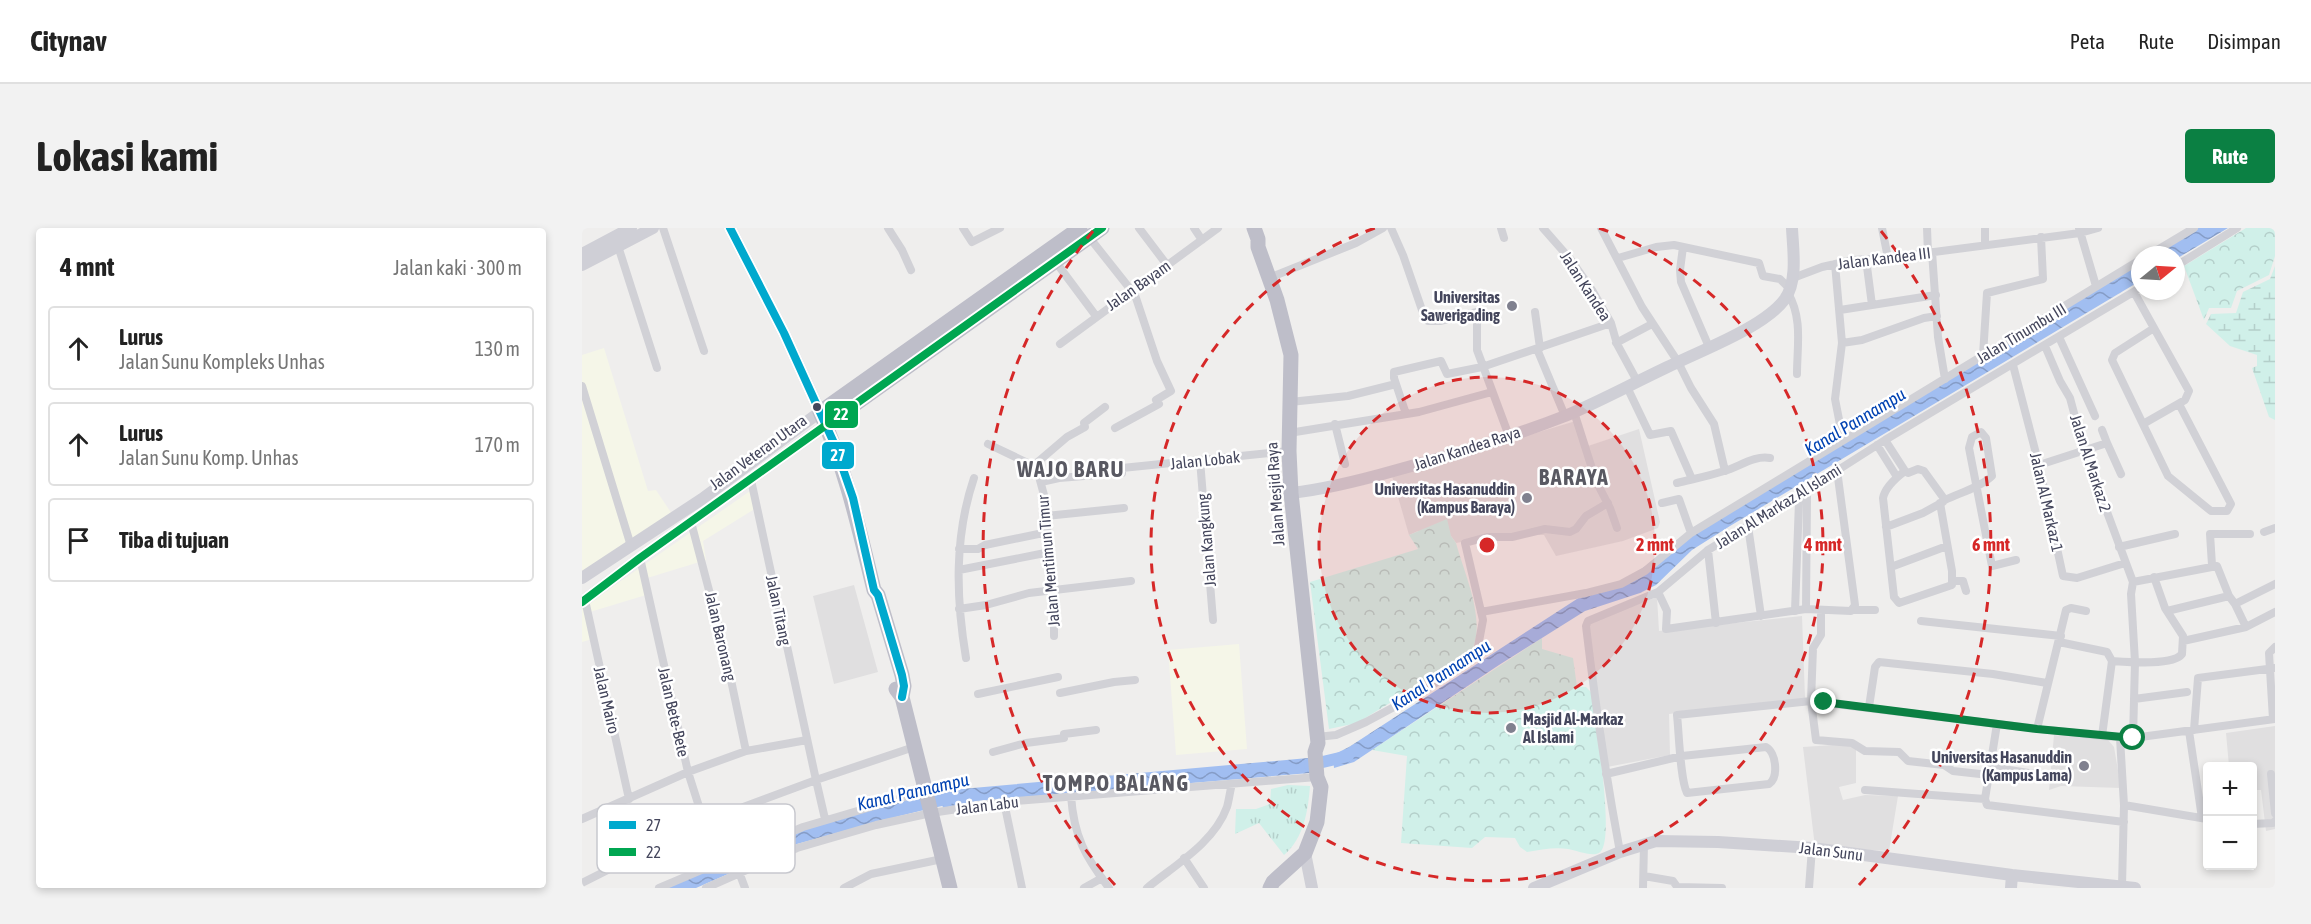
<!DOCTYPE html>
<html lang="id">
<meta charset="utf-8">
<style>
:root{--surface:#fff;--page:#f2f2f2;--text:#222;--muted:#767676;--line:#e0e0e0;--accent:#0b8043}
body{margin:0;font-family:"Asap Condensed",sans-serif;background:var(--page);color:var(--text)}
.controls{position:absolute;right:18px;bottom:18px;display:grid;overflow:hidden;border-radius:6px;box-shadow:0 3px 9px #0003}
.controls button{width:54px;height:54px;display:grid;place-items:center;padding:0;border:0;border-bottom:2px solid var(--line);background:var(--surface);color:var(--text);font:30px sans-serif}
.compass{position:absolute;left:1549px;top:18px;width:54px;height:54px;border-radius:50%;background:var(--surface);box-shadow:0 3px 9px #0003;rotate:72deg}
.stop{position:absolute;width:18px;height:18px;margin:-14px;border:4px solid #0b8043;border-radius:50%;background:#fff}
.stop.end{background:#0b8043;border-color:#fff;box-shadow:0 2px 6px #0008}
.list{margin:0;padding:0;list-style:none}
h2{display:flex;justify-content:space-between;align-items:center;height:78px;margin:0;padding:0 24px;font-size:26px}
h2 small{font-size:20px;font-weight:400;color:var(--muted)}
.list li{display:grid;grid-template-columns:39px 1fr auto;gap:18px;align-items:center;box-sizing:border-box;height:84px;margin:0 12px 12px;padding:0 12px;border:2px solid var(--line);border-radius:6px}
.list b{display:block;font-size:22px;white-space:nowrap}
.list p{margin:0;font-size:20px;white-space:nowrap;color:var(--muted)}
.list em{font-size:20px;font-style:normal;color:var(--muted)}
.icon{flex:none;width:33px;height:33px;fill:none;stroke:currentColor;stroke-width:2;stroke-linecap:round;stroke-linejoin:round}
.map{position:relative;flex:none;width:1693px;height:660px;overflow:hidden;border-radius:6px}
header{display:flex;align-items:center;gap:36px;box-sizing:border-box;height:84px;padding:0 30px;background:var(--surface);border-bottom:2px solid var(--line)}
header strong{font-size:28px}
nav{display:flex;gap:33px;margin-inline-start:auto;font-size:21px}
.intro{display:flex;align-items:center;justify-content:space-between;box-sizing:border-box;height:144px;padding:0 36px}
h1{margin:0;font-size:42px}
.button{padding:15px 27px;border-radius:6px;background:var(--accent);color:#fff;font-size:21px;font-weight:700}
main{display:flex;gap:36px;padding:0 36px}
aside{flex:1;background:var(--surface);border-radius:6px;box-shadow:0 3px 9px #0003}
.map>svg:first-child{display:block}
</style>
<header>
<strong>Citynav</strong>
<nav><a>Peta</a><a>Rute</a><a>Disimpan</a></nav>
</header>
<div class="intro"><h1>Lokasi kami</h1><a class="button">Rute</a></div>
<main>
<aside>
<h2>4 mnt<small>Jalan kaki · 300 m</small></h2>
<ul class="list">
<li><svg class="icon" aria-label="ahead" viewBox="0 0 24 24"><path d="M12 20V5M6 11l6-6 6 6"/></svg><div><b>Lurus</b><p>Jalan Sunu Kompleks Unhas</p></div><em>130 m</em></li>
<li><svg class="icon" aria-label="ahead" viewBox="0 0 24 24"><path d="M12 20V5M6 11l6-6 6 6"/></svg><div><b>Lurus</b><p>Jalan Sunu Komp. Unhas</p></div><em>170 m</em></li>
<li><svg class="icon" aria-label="arrive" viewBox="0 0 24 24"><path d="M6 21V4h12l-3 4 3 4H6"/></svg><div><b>Tiba di tujuan</b></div></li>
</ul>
</aside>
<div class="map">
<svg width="1693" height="660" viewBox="0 0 1693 660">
<defs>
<pattern id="grass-tufts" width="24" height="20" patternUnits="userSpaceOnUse" patternTransform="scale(1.5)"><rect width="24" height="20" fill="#d0f0e9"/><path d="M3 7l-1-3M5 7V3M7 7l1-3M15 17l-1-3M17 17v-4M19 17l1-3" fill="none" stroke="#b4cfca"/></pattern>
<pattern id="forest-crowns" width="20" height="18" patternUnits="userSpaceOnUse" patternTransform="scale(1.5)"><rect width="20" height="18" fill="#d0f0e9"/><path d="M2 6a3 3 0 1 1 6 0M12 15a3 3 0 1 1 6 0" fill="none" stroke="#b4cfca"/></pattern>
<pattern id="wetland-marsh" width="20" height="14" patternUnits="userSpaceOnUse" patternTransform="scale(1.5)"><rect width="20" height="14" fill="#d0f0e9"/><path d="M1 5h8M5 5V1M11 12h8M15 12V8" fill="none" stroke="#b4cfca"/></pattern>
<pattern id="water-waves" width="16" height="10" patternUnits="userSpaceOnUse" patternTransform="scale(1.5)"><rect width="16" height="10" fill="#a1bef1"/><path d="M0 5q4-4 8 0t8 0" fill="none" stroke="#859cc6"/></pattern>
</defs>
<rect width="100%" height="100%" fill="#efeeed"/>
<path fill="#f5f6e8" d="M22,120L66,263L74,262L90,286L0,345V127Z
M171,261V282L121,313L124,332L62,351L64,367L8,384L14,410L0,414V380Z
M657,416L665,521L594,527L586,422Z"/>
<path fill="#e0dfe0" d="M997,192L1006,218L1057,201L1078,294L1076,300L1041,313L974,328L962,307H918L874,315L869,308L836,303L827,307L810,248Z
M272,357L296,444L252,456L231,368Z
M1075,369L1077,403L1220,388L1223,470L1087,486L1088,527L1025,539L1007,395Z
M1693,498V601L1684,603L1679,562H1671L1670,538H1647L1644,505Z
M1472,507L1526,512L1532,519L1539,560L1479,558L1467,562Z
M1266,516L1274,520V555L1257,559L1261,572L1283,567L1316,568L1307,623L1233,619L1221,519Z"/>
<path fill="url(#grass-tufts)" d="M706,557L728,558C726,583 722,610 702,627L677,595L653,606L654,581H674L688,576L689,561Z"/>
<path fill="url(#forest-crowns)" d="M1664,0H1693V28L1687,47L1655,63L1649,80H1627L1622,92L1602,38Z
M865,291L869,308L874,315C883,348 906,396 888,426L775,495L747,501L728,354L836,321L827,307Z
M960,410V421L991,430L995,459H1004L1009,464C1012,487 1035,616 1017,625C1009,629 994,622 986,621C972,619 958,622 945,624L938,619L933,610L903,609L890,620L819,615L825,528L790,522Z"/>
<path fill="url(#wetland-marsh)" d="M1693,38V192L1687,189L1670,140L1675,138V127L1648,118L1624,96L1629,86L1654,85L1661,64L1688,51Z"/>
<path fill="url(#water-waves)" d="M1614,0H1646L1594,31V27H1571Z
M1558,35V53L1148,298L1110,322L1074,357L1058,365L1003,383L917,437L772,534L752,540L751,527L767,519L998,369L1037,357L1107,307Z
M726,530L728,545L394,573L361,580L357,563Z
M332,569L336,583L215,616L114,660H85L193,610Z"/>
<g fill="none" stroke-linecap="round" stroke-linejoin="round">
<path stroke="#a1bef1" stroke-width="12" d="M728,537L766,528
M320,581L373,569"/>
<path stroke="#d1d1d6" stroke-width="8" d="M81,0L122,123
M306,0L320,22L329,42
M381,0L390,14L418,0
M557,0L585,37
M612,0L620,12
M809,0L821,27L840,82L846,93H858L895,84V122L927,208
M919,0L922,10
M961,0L989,32L1010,62L1029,95L1035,116L1055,153
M1019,0L1060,79L1096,134L1109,160L1132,196L1143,243
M1300,0L1306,30
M1345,0L1346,25
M1497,0L1514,58
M507,9L549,62
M1403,17V0
M36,18L75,140
M1101,19L1098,42L1099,54L1127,119
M1350,24L1356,109L1363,151
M1567,27L1612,0
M1036,30L1074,19L1092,17L1177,35L1181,48L1198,51L1207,60
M1284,31L1290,77
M473,33L514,88
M1253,36L1260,115L1253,171L1261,212
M1594,38L1655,0
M687,50L774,15L801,0
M1211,50L1240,39L1271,32L1306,30L1498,5L1516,0
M1552,64L1607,163L1603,172L1561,196
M1206,65C1221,91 1215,118 1215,146
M1258,82L1354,67
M953,84L958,120
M1572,100L1533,125L1530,132L1586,248L1629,283H1645L1649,276L1597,176
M1477,109L1513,188
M1034,115L1070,96
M1260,115L1280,112L1342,90L1355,88
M478,116L636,0
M1463,118L1478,153L1488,170L1502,222L1551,354
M955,121L983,188
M1401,127L1405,65L1461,51L1459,9
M1431,137L1457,237L1481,348L1495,350L1543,335
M0,158L49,318
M1045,159L1068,207L1089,203L1110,251
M708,174L766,168L814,156
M992,184L1014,253L1028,280L1035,300
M824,186L812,150V144L859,133L865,146L900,139L1029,95
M753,196L763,236
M533,200L577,176L574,172L589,163L575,133L551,61
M707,205L837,184L910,164
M1303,212L1323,243
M1525,215L1539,246
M406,216L448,236L456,245L462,267L472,387V408
M1295,217L1315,249
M618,232L631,392
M1457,237L1525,215L1520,202
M451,238L485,209L503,199L502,195L523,179
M540,240L707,223
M1323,243L1326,245L1336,241L1342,243L1363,272C1377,265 1399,259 1410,248L1404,210L1399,204L1390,209L1387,220L1410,338L1434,332
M1323,243C1315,249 1303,260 1301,270L1312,369L1317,375L1370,357V343L1358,275
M459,254L477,250L540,245
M1095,255C1111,251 1127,248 1142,243C1157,239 1172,227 1188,230
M1080,275L1097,271L1109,305
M464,288L542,280
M109,294L142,419L164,523
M1166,298L1179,388
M1304,299L1341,285L1361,274
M1682,304L1693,300
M1537,319L1593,306
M377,321H396L403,317L466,304
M1126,322L1134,395
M58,330L106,544L135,635
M1630,337L1628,306H1668
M1309,339L1365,318
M377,342L468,324
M1371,353H1381L1384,363
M1551,354L1635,338L1647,368L1653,376L1664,399
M1076,364L1085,383L1084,401L1224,381L1269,383L1273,377L1255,242
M3,372L47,571
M1653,376L1693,356
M377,381L404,377L447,365L549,353
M1224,381L1225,268
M1271,382H1293
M1213,383L1217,273
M1585,383L1647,368
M899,384L1004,365L1039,356L1063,343L1109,305L1558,32
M1239,387V407L1231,420L1229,473L1234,512L1270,515L1283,523L1317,524L1326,533L1362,537L1371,543L1407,547
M1339,393L1479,408
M1601,413L1664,399L1693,384
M1477,414L1525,424L1530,433
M384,430C374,370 372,309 392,250
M478,465L532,454L553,452
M396,466L476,449
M1552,471L1605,464
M1287,479L1293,439L1297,434L1411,446L1465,455
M1691,491L1687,425L1693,419
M1455,501L1484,382L1489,380L1504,383
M1612,502L1616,450L1693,440
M1607,503L1620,590
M482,506L514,502
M1520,508L1530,433C1545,434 1591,438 1600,426L1601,408L1583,380L1572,349
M735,509L754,507L784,494L840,464L884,435L895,424L901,392L883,315L905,309H930L963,301L988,304L994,301L1004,288L1026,275
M1538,510L1542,577L1540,658
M1551,510L1553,434L1549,366L1551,354
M411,524L444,515L482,510
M1408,539L1467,548
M1024,546L1100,528L1184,519C1194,524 1197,549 1187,556L1105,565C1098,551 1097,504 1095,487L1229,473L1415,496
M1689,546L1693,585
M1283,562L1403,571
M489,568C492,609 503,628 527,660
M422,574L440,660
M1542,577L1625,591
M0,591L106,544L164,523L225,512
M243,591L234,552L332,519
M1542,594L1405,577L1403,571L1415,496L1520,508L1551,510L1693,491
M1670,596L1691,595L1693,593
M1038,624C1024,549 1013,474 1004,398L1006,393L1076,364L1126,322L1217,267L1303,212L1558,60
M151,628L163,660
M602,630L622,660
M1062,648L1091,653L1096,660
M0,655L121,594L234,552L169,252
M1096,659L1140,660
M77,660L221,599L343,563
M124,660L215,620L294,597L349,585L422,574L735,549
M262,660L289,646L360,631
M502,660L520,650
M565,660C593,637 632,615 645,579C647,572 648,563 650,556
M1061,660L1062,616
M1227,660L1230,620"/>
<path stroke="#cfcfd6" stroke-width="12" d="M0,26L49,0
M0,37L71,0
M709,265C745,261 780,252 815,242C872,227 929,209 983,188C1021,172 1057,152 1094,135C1125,120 1183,98 1203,71C1216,52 1211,22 1210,0
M0,350L120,271L238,184L202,105L148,0
M0,374L58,330L244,197
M723,625L730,660
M952,660L1038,624L1074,613L1136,614L1230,620L1430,647L1553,660
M1429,660L1430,647"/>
<path stroke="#bebec9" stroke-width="15" d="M672,0L676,11V19L695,72L709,127L707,223L709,265L736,515L733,524L735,549L739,559L735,594L723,625L691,654L688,660
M244,197L520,0
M314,461L320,469L368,660
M320,469L322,458L320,447L296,367L292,362C277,301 264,241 238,184L498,0"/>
<defs>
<path id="bus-1" d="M148,0L202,105L252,215L271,270L292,362L296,367L320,447L322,458L320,469"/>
<path id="bus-2" d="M0,374L58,330L520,0"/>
</defs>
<use href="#bus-1" stroke="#fff" stroke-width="12"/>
<use href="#bus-2" stroke="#fff" stroke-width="12"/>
<use href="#bus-1" stroke="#00a9ce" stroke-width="8"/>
<use href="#bus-2" stroke="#00a651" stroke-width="8"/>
</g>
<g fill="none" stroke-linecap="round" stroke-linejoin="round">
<path stroke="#0b8043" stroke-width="8" d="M1242,474L1455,501L1551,510"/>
</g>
<circle cx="905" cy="317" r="168" fill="#d62828" fill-opacity=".12"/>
<g fill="none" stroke="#d62828" stroke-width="3" stroke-dasharray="10 8">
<circle cx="905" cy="317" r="168"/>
<path d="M1017 0A336 336 0 1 1 793 0"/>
<path d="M533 657A504 504 0 0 1 511 3M1299 3A504 504 0 0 1 1277 657"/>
</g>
<g fill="#80818f" stroke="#fff" stroke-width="2">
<circle cx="930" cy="78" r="6"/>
<circle cx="945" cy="270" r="6"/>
<circle cx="929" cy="500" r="6"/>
<circle cx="1502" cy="538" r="6"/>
</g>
<circle fill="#44465c" stroke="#fff" stroke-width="2" cx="235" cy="179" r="5"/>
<g text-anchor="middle" stroke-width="5" stroke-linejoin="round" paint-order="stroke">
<g font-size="16" fill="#44465c" stroke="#fff">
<text transform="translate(1302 30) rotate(-7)" y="6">Jalan Kandea III</text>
<text transform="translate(556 57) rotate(-35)" y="6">Jalan Bayam</text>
<text transform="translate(1004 58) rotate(57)" y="6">Jalan Kandea</text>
<text transform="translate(1439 105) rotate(-31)" y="6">Jalan Tinumbu III</text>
<text transform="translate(885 220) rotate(-18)" y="6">Jalan Kandea Raya</text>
<text transform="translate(176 224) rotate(-36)" y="6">Jalan Veteran Utara</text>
<text transform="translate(623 232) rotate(-6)" y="6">Jalan Lobak</text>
<text transform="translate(1509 235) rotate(72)" y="6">Jalan Al Markaz 2</text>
<text transform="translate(693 266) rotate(-94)" y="6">Jalan Mesjid Raya</text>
<text transform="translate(1465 274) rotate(77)" y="6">Jalan Al Markaz 1</text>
<text transform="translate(1196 278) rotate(-32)" y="6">Jalan Al Markaz Al Islami</text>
<text transform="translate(624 312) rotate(-95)" y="6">Jalan Kangkung</text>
<text transform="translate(466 333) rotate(-95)" y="6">Jalan Mentimun Timur</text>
<text transform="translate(197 382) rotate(78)" y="6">Jalan Titang</text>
<text transform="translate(139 408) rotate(77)" y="6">Jalan Baronang</text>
<text transform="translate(25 472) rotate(77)" y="6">Jalan Mairo</text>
<text transform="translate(92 484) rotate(77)" y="6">Jalan Bete-Bete</text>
<text transform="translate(405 577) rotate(-7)" y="6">Jalan Labu</text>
<text transform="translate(1249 623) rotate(7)" y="6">Jalan Sunu</text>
</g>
<g font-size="16" font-weight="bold" fill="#44465c" stroke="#fff" text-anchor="end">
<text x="918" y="75">Universitas<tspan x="918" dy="18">Sawerigading</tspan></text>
<text x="933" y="267">Universitas Hasanuddin<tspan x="933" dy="18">(Kampus Baraya)</tspan></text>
<text x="941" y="497" text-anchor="start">Masjid Al-Markaz<tspan x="941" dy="18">Al Islami</tspan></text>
<text x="1490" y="535">Universitas Hasanuddin<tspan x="1490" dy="18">(Kampus Lama)</tspan></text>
</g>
<g font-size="18" font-style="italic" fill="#0042b2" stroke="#fff">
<text transform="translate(1273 194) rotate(-31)" y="6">Kanal Pannampu</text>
<text transform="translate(859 447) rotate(-33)" y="6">Kanal Pannampu</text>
<text transform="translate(331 564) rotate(-13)" y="6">Kanal Pannampu</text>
</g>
<g font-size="22" font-weight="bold" letter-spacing="1.5" fill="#595962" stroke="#fff">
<text x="489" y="249">WAJO BARU</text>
<text x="992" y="257">BARAYA</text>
<text x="534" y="563">TOMPO BALANG</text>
</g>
</g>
<rect x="15" y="576" width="198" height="69" rx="9" fill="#fff" stroke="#c7c8ce" stroke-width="1.5"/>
<rect x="27" y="593" width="27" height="8" fill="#00a9ce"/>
<rect x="27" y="620" width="27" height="8" fill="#00a651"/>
<g font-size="16" fill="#44465c">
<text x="64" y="603">27</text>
<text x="64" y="630">22</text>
</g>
<circle cx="905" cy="317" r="9" fill="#d62828" stroke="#fff" stroke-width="3"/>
<g font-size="18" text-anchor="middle" font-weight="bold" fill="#d62828" stroke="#fff" stroke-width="5" stroke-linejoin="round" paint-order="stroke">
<text x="1073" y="323">2 mnt</text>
<text x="1241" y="323">4 mnt</text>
<text x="1409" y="323">6 mnt</text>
</g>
<g stroke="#fff" stroke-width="2">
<rect x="242" y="172" width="35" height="29" rx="6" fill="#00a651"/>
<rect x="239" y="213" width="34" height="29" rx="6" fill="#00a9ce"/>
</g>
<g font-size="16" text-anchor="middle" font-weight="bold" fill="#fff">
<text x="259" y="192">22</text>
<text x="256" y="233">27</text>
</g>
</svg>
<div class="controls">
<button>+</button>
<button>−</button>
</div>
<svg class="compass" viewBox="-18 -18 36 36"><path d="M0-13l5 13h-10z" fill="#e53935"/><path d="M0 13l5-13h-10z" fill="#767676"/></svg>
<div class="stop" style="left:1551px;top:510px"></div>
<div class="stop end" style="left:1242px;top:474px"></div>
</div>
</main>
